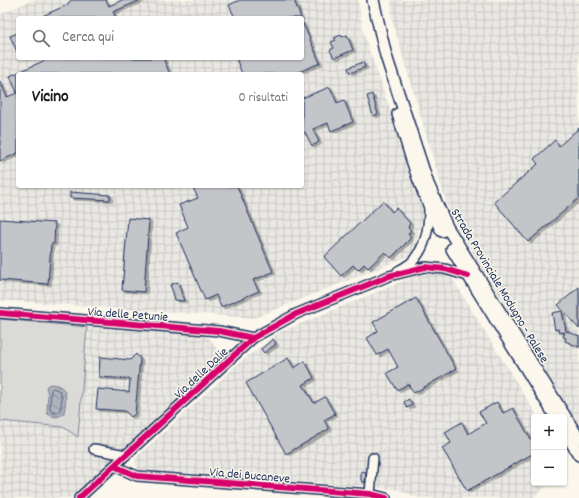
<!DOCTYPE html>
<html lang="it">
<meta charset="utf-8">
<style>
:root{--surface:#fff;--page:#f2f2f2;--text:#202124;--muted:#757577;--line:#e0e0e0}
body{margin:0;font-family:Dekko,sans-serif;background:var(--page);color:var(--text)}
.controls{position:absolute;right:12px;bottom:12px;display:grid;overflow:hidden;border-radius:4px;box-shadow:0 1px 3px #0004}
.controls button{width:36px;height:36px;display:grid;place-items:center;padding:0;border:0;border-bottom:1px solid var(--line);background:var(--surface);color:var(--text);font:20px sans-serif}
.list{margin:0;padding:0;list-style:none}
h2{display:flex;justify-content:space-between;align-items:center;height:52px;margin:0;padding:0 16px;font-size:17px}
h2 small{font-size:13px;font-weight:400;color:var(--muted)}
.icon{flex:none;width:22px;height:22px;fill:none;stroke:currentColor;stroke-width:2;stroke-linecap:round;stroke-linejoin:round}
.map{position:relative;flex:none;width:579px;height:498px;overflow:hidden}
.search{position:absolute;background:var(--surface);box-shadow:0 1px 3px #0004;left:16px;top:16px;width:288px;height:44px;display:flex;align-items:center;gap:10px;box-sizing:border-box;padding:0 14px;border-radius:4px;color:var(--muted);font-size:15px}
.panel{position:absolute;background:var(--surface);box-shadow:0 1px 3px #0004;left:16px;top:72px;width:288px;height:116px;border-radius:4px}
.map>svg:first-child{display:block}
</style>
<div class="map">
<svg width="579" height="498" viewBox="0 0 579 498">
<defs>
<pattern id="industrial-grid" width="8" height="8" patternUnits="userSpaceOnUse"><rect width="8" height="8" fill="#eae8e2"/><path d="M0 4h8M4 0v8" fill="none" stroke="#c8c7c4"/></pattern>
<pattern id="water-waves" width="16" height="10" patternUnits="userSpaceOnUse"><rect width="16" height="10" fill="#afb3bb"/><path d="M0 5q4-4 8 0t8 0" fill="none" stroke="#8e929b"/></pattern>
<filter id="shadow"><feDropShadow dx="3" dy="2" stdDeviation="0" flood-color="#0004"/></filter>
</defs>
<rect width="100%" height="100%" fill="#fbf7ec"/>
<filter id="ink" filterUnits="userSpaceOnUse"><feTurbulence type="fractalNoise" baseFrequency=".025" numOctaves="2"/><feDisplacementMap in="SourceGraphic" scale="8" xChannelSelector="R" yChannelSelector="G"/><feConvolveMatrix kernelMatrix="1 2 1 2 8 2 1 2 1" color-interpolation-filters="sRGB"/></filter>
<g filter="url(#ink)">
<path fill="url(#industrial-grid)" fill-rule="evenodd" d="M33,0H358L364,35L424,206L414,254L254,318L0,300V14ZM18,18H302V58H18ZM18,74H302V186H18Z
M391,0H579V426L450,215L392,20Z
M433,274H447L450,275L538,417H534V483H550L533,498H419L398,490L375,487L140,470L137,468L135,461L137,457L238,364L278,333L415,276Z
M87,327L206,335L214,344L218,353L215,363L72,498H0V421L63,427L78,436Z"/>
<path fill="#dadad7" stroke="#7a849a" d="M0,319L87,327L78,437L63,427L0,421Z"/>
<path fill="url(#water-waves)" stroke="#747e96" d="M51,384C70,386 66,399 64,413C59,418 52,418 47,413L48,394L46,387L48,385Z"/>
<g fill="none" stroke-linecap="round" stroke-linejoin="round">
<path stroke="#566483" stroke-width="1" d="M53,388L60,391L62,399L60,411L58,413L53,412L50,410L51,390Z"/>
</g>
<path fill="#c3c5c9" stroke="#1b2f5e" filter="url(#shadow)" d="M71,0H106L109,6L122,0H141L113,12L116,18H38L67,5Z
M240,0H294L301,18H235L229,5Z
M302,21L320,63L294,74H242L236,58H302Z
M18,33V54L10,36Z
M341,35L342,37L347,35L353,50L334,58L330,50L334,48L331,42L336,40L334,38Z
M50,58H163L170,74H18V153L0,161V81L7,97L17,93L10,76Z
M363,62L365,67L350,73L348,68Z
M330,87L337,103L344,100L353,122L331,131L328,123L313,129L319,142L312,146L305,132L302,134V98Z
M372,94L378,114L373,116L367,96Z
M579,128V198L528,242L494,202L538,164L534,159L555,140L559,146Z
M192,186H237L273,272L253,280L259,291L221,307L216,295L205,300L176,233L188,227L179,205L198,198Z
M70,192L110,195V200L70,198Z
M383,201L392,212L396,208L410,223L408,228L411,231L408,234L410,236V239L391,258L385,252L368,268L364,264L358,270L353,265L341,276L324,257Z
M128,218L149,220L144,292L122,290Z
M0,219L55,223L54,244H51L48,284L0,280Z
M178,282L184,301L175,300L173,292L170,285Z
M579,287V329L558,305Z
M416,298L456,369L414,393L408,384L397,390L387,373L398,367L388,349L377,355L367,338L378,331L373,322Z
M562,311L566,331L579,336V347L565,341L566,338L563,337L565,332L559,333L558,329L555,330L552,313Z
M273,339L276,344L264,353L261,349Z
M136,354L140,359L135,414L131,417L125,411L96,409L98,389L129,392L130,379L99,377L100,357L130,360Z
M288,358L294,368L305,361L314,378L303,385L314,403L325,397L335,414L324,420L329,429L286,454L246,383Z
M409,399L412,405L407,408L404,402Z
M497,402L503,413L513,408L534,445V453L467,491L442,448L451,443L445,432L462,422L468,434L486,423L479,412Z
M361,471L366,472L365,482H362L361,480Z"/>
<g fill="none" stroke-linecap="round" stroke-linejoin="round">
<defs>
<path id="minor" d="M398,271C402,269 407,266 411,263C426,248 429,228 429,208
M0,313L219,331L253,338
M94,449L126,455
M114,466L137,476L370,494L386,498
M370,494L373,458
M79,498L253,338L296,314L389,276L425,267L445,269L468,276"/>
<path id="major" d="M373,0L386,56L428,184L447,227L579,439
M398,114C410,154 421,194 442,231
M452,249L556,417
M564,430L579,455"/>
</defs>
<use href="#minor" stroke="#1b2f5e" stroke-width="12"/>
<use href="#major" stroke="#1b2f5e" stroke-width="14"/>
<use href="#minor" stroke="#fbf7ec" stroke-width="9"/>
<use href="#major" stroke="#fbf7ec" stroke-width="11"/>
<defs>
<path id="cycleway" d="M0,313L219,331L253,338
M114,466L137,476L370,494L386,498
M79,498L253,338L296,314L389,276L425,267L445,269L468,276"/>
</defs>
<use href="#cycleway" stroke="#fbf7ec" stroke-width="8"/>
<use href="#cycleway" stroke="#d6006c" stroke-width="6"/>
</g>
</g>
<g text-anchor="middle" stroke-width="3" stroke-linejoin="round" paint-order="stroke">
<g font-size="13" fill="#1b2f5e" stroke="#fbf7ec">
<text transform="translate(501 285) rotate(59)" y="5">Strada Provinciale Modugno - Palese</text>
<text transform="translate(128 313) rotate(4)" y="5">Via delle Petunie</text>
<text transform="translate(200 372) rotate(-43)" y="5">Via delle Dalie</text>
<text transform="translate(250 474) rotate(5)" y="5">Via dei Bucaneve</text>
</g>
</g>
</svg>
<div class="controls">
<button>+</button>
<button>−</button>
</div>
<div class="search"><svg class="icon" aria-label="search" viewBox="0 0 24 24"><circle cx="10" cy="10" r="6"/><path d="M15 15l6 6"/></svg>Cerca qui</div>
<section class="panel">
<h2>Vicino<small>0 risultati</small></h2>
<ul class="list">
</ul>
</section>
</div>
